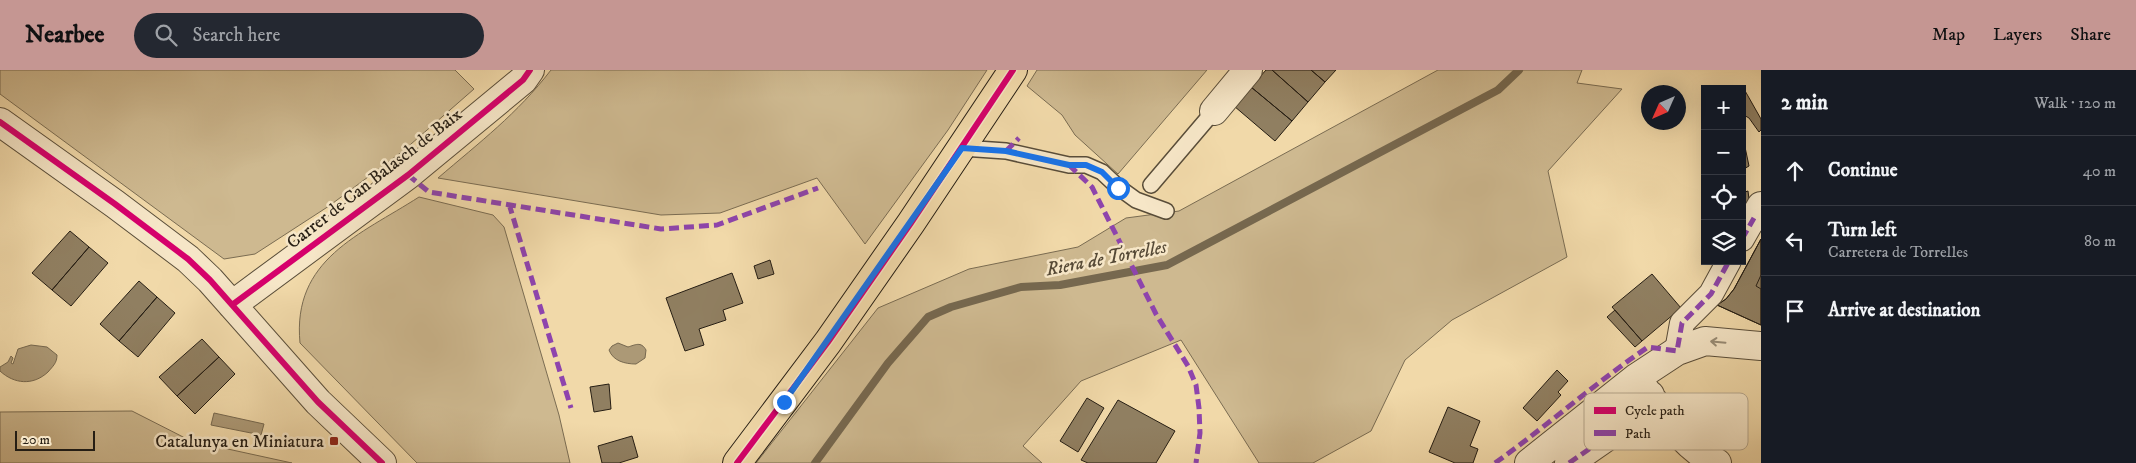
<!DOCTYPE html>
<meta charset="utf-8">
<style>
:root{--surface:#171b24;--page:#242831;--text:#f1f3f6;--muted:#9ea1a6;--line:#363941;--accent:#c59692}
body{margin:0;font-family:"IM FELL DW Pica",serif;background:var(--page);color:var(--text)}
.controls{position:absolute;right:15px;top:15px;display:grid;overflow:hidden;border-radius:0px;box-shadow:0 5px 20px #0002}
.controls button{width:45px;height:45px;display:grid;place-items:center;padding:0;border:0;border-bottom:1px solid var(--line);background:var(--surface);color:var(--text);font:25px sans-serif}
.compass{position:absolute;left:1641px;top:15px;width:45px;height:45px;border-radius:50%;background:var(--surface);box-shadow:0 5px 20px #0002;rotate:225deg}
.scale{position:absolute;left:15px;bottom:12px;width:80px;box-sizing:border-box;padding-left:5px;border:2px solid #261e14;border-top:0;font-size:14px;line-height:18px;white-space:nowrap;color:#261e14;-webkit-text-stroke:4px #f6e6c7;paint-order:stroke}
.stop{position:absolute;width:15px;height:15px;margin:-11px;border:4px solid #1a73e8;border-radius:50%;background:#fff}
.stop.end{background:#1a73e8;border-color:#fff;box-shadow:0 1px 5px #0008}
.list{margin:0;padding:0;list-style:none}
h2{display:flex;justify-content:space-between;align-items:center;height:65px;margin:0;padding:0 20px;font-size:21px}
h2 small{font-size:16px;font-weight:400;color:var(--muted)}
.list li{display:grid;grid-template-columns:32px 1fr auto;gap:15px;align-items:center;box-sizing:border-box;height:70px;padding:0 20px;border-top:1px solid var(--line)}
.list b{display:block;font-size:19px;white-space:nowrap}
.list p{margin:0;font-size:16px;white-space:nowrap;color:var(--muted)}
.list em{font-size:16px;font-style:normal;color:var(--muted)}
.icon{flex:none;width:28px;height:28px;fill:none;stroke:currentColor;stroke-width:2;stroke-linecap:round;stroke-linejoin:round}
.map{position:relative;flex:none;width:1761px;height:393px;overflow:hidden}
header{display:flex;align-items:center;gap:30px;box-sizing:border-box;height:70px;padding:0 25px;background:var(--accent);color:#111}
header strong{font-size:24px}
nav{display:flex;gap:28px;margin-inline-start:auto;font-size:18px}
.search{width:350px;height:45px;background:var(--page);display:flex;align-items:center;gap:12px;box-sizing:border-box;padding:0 18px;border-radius:28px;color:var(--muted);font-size:19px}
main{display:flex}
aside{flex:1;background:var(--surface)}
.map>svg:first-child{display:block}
</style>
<header>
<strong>Nearbee</strong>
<div class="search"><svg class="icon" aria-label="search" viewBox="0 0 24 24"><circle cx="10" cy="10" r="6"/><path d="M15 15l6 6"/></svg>Search here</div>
<nav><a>Map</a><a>Layers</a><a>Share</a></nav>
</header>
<main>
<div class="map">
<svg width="1761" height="393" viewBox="0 0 1761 393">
<rect width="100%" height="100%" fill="#f1d9a9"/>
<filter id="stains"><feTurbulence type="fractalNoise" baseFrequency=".004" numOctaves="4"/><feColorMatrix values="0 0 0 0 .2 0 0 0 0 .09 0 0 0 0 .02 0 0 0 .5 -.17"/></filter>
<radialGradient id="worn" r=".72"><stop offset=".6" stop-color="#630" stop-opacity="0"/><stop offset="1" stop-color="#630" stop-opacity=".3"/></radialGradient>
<path fill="#ceb990" stroke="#7a6c52" d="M0,0H455L474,19L403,81L329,136L255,184L224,189L0,24Z
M551,0H987L948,60L865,174L817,108L720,143L661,145L438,108C480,72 517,44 551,0Z
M1037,0H1207L1118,104L1075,65L1062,45L1027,16Z
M1438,0H1582L1577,13L1622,19L1548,101L1567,187L1452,250L1405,290L1371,361L1313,393H1259L1181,270L1081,311L1023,376L1042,393H756L878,238L969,199L1078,177L1126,148L1179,141Z
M419,127L493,145L504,157L559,345L570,393H417L300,273C292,189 360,165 419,127Z
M132,341L191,371L292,393H0V342Z"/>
<path fill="#ac9976" stroke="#76684f" d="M618,273L628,277C635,275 641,271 646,280L645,288L636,294C625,294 613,291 609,280L612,276Z
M31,275L47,277L57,285C57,293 53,296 48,302C33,316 14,314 0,301V297L8,292L11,286L13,288L11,293L13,294L18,279Z
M214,343L264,354L261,365L211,355Z"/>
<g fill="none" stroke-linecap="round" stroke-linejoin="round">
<path stroke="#76684f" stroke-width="8" d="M815,393L888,293L928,247L951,237L1021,217L1060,215L1167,195L1498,20L1519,0"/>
</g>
<path fill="#907f61" stroke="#261e14" d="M1266,0H1272L1308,32L1292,51L1251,17Z
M1272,0H1311L1325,12L1308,32Z
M1311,0H1336L1325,12Z
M1251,17L1292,51L1275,71L1234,36Z
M1744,19L1761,49V60L1759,62L1749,48L1742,44Z
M1745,77L1749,96L1742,100V78Z
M1748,121L1749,129L1742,146V123Z
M70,161L89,177L52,220L32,203Z
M1761,169V205L1756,216L1761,219V255L1717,235L1726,229L1734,219Z
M1761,169V255L1717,235L1726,229L1734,219Z
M89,177L108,193L71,236L52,220Z
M770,190L774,204L758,209L754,196Z
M732,203L743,233L723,240L726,250L699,259L704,275L685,281L666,228Z
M1652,204L1681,238L1642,271L1612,237Z
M139,211L157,227L119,271L100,254Z
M157,227L175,243L138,287L119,271Z
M1615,240L1642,271L1635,277L1607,247Z
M202,269L219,287L177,326L159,307Z
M219,287L235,304L195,344L177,326Z
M1557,300L1568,311L1558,322L1561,325L1537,351L1523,338Z
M609,314L611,339L594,342L590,317Z
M1087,328L1104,338L1078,382L1060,371Z
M1118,330L1175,361L1156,393H1088L1081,390Z
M1448,337L1480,351L1470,376L1478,379L1473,393H1455L1429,382Z
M632,366L638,387L619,393H602L598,376Z"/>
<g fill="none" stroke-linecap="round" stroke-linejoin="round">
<defs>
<path id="service" d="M962,78L1006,81L1069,95H1086L1102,102L1118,117L1136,130L1166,141
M1151,115L1214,41"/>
<path id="pedestrian" d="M1742,169L1754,148
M1677,281L1682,253L1711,224L1729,191"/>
<path id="minor" d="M1214,41L1248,0
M0,52L115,134L188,189L210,210L318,332L382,393
M1754,148L1761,136
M232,235L408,105L523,10L530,0
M1636,308C1660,338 1681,376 1717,393
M1529,393L1636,308L1677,281L1705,271L1761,276
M1569,393L1608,366L1650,325"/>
<path id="primary" d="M737,393L828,272L911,153L1013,0"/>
</defs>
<use href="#service" stroke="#594d39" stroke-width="18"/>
<use href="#pedestrian" stroke="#594d39" stroke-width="26"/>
<use href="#minor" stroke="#594d39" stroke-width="30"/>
<use href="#primary" stroke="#261e14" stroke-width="30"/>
<use href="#service" stroke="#f6e6c7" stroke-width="15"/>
<use href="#pedestrian" stroke="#f6e6c7" stroke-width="24"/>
<use href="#minor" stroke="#f6e6c7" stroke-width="28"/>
<use href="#primary" stroke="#f1d9a9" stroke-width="28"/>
<path stroke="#8e44ad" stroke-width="5" stroke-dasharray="10 5" stroke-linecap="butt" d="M1006,81L1019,68
M1069,95L1092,117L1156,244L1188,296L1196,315L1199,338L1200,363L1196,393
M408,105L429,122L661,159L717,155L818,118
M509,134L571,338
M1742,169L1754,148
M1495,393C1547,356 1595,313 1648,277L1677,281L1682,253L1711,224L1729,191
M1569,393L1608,366L1650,325"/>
<defs>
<path id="cycleway" d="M0,52L115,134L188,189L210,210L318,332L382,393
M232,235L408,105L523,10L530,0
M737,393L828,272L911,153L1013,0"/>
</defs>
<use href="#cycleway" stroke="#f6e6c7" stroke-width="9"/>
<use href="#cycleway" stroke="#d6006c" stroke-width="6"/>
</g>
<defs><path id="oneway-shaft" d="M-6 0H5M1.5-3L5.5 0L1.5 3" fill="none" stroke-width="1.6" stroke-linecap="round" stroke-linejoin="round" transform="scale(1.25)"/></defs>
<use stroke="#988c76" href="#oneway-shaft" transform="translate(1718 272) rotate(-175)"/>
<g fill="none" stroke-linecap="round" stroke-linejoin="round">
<path stroke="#1a73e8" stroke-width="6" d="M784,332L962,78L1006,81L1069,95H1086L1102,102L1118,118"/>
</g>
<rect fill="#8f2418" stroke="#f6e6c7" stroke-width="2" x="329" y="366" width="10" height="10" rx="2.5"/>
<g text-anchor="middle" stroke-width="5" stroke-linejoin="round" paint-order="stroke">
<g font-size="18" fill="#261e14" stroke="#f6e6c7">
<text transform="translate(374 108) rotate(-38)" y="6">Carrer de Can Balasch de Baix</text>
</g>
<g font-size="18" fill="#261e14" stroke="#f6e6c7" text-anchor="end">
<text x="324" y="377">Catalunya en Miniatura</text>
</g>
<g font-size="19" font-style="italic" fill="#554936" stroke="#f6e6c7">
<text transform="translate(1106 187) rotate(-11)" y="7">Riera de Torrelles</text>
</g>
</g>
<rect x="1584" y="323" width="164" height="57" rx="8" fill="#f6e6c7" stroke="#b8aa91" stroke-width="1"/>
<rect x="1594" y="337" width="22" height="7" fill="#d6006c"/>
<rect x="1594" y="360" width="22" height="6" fill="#8e44ad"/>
<g font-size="14" fill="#261e14">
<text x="1625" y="345">Cycle path</text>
<text x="1625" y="368">Path</text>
</g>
<rect width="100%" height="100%" filter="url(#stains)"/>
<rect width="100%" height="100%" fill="url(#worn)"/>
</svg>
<div class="controls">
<button>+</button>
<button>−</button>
<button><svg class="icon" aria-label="locate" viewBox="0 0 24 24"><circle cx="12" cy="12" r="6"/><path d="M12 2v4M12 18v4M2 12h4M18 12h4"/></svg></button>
<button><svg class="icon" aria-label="layers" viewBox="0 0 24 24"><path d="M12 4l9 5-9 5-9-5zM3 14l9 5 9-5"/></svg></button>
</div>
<svg class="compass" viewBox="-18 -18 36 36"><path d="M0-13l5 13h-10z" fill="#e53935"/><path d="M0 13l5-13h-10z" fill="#9ea1a6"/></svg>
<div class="scale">20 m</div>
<div class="stop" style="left:1118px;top:118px"></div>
<div class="stop end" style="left:784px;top:332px"></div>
</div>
<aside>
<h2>2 min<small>Walk · 120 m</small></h2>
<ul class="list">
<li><svg class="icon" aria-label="ahead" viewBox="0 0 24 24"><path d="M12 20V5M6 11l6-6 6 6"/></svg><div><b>Continue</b></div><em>40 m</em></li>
<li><svg class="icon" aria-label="left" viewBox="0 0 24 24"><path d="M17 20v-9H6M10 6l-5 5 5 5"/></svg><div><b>Turn left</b><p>Carretera de Torrelles</p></div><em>80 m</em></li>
<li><svg class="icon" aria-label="arrive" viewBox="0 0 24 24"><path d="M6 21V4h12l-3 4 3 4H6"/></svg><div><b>Arrive at destination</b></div></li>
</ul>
</aside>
</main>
